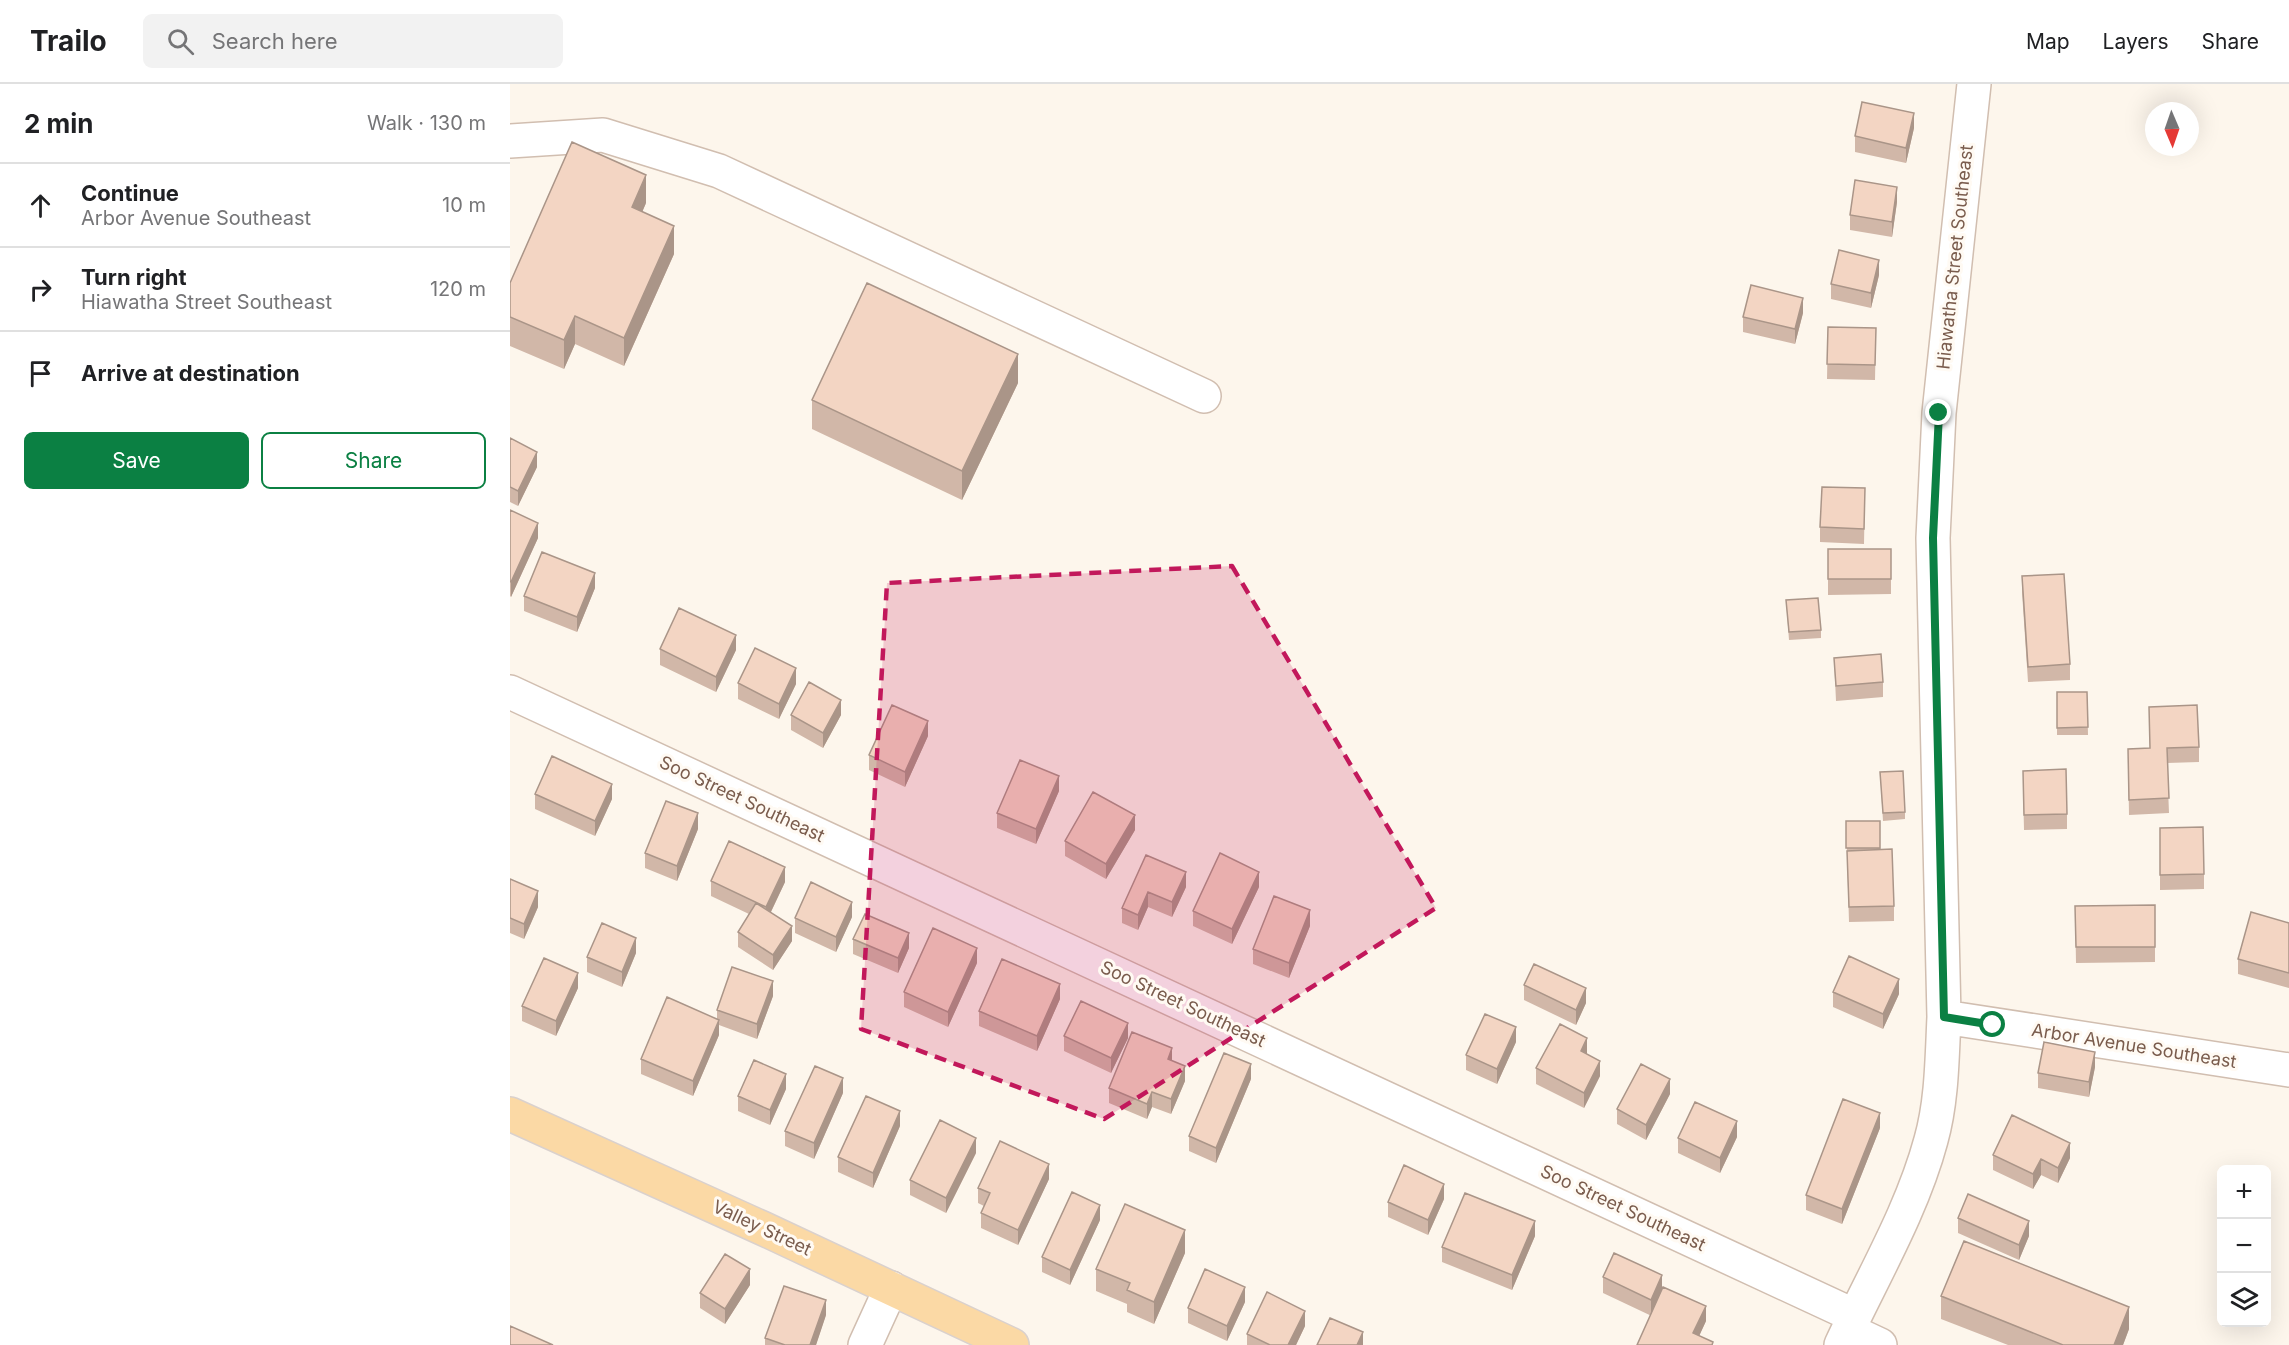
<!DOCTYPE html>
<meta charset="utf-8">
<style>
:root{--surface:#fff;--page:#f2f2f2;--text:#202124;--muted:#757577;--line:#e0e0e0;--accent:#0b8043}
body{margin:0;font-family:Inter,sans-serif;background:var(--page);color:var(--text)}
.controls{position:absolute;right:18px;bottom:18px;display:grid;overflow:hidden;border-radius:9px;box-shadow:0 6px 24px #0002}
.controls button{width:54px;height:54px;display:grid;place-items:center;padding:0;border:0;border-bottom:2px solid var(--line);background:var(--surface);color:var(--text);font:30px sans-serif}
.compass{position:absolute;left:1635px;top:18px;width:54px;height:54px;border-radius:50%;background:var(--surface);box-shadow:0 6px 24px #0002;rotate:178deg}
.stop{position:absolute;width:18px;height:18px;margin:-14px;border:4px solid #0b8043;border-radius:50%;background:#fff}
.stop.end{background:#0b8043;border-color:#fff;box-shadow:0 2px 6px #0008}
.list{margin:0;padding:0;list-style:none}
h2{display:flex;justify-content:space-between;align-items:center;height:78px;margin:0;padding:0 24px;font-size:26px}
h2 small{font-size:20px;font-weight:400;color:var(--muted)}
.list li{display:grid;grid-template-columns:39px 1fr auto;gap:18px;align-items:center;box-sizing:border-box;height:84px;padding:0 24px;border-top:2px solid var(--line)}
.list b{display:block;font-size:22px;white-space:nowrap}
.list p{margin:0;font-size:20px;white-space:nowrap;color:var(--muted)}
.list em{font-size:20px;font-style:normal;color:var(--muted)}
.actions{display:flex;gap:12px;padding:18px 24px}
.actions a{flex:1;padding:14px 0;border:2px solid var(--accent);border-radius:9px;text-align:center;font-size:21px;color:var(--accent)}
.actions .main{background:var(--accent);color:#fff}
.icon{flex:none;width:33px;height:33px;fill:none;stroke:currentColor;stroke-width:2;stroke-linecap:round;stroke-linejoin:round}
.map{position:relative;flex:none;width:1779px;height:1261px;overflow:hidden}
header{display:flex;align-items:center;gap:36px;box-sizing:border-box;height:84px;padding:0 30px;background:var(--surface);border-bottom:2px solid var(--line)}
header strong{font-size:28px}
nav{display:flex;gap:33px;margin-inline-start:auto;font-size:21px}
.search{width:420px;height:54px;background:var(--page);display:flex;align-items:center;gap:15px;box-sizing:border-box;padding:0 21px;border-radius:9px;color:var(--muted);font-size:22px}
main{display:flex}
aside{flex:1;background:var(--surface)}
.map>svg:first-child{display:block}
</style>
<header>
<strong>Trailo</strong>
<div class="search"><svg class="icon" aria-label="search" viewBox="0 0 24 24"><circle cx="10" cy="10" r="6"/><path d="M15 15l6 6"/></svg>Search here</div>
<nav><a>Map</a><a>Layers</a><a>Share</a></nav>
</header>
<main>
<aside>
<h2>2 min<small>Walk · 130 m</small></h2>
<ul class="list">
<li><svg class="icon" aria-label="ahead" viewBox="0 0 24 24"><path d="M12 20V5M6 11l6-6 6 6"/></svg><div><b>Continue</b><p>Arbor Avenue Southeast</p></div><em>10 m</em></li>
<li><svg class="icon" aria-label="right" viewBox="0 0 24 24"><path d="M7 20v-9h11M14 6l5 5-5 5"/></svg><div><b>Turn right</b><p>Hiawatha Street Southeast</p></div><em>120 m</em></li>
<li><svg class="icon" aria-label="arrive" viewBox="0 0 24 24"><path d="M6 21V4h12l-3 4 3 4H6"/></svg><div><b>Arrive at destination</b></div></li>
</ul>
<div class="actions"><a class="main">Save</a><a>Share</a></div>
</aside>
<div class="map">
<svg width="1779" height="1261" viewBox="0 0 1779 1261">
<rect width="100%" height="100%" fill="#fdf6ec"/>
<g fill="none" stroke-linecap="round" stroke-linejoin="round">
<defs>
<path id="minor" d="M0,57L93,51L209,87L694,312
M0,608L1345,1232
M1434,933L1779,986
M1338,1246L1370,1261
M355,1261L381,1204
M1331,1261C1362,1194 1402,1127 1421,1056C1432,1017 1432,974 1434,933L1423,454L1429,329L1464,0"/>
<path id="major" d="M0,1030L252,1144L502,1261"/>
</defs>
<use href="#minor" stroke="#d1beb0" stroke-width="36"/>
<use href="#major" stroke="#dad1cd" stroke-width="36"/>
<use href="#minor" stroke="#fff" stroke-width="33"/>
<use href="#major" stroke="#fbd9a5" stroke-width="33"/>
</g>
<path fill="#d1b7a8" d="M1404,44L1396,79L1345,68V52Z
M1387,118L1382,153L1340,146V131Z
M136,119L132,128L164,170L114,282L65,260L54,285L0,262V199Z
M1369,191L1361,224L1321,215V200Z
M1293,229L1285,260L1233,248V233Z
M1318,243L1366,244L1365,296L1317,295Z
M508,299L452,416L302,345V316Z
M0,354L27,383L8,422L0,418Z
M1355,404L1354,460L1310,458V443Z
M0,426L28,454L1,513L0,512Z
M1318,465H1381V510L1318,511Z
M1512,492L1560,580V596L1518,598L1512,508Z
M85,504L67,548L14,527V512Z
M1276,516L1311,546V554L1279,556Z
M150,565L226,566L206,608L150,581Z
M1324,574L1373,598V613L1326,617Z
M228,599L286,600L269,635L228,615Z
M1547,608H1577L1578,651H1547Z
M1639,623L1689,663V678L1657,679L1659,729L1619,731L1618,665L1640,664Z
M281,631H331L313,664L281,646Z
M418,652L395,703L359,686V671Z
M1370,688L1395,728V735L1373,737Z
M1513,702L1557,730V745L1514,746Z
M549,707L526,760L487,744V729Z
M25,710L102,715L85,752L25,725Z
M1336,737H1370V765L1384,822V837L1339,838Z
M1650,744L1694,790V805L1650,806Z
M188,745L167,797L135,784V769Z
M625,746L596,795L555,772V757Z
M636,771L676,803L662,833L638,823L628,846L612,839V824Z
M0,795L28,823L14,855L0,849Z
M201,797L275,798L261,828L282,857L263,886L228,863V848L239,830L201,812Z
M749,803L722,860L683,842V827Z
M1645,821V878L1566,879L1565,822Z
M342,833L326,868L285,849V834Z
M1779,839V904L1728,890V875Z
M800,842L779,894L743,880V865Z
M343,855L399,864L388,889L343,870Z
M126,869L112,903L77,888V873Z
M467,879L438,943L394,923V908Z
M1014,901L1076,919L1066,941L1014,916Z
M68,904L46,952L12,937V922Z
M1323,908L1389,910L1373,945L1323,923Z
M263,912L247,955L209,941V951L183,1012L131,990V975L207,935V926Z
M550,915L527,967L469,942V927Z
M554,952L618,954L601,989L554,967Z
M1006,958L987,1000L956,986V971Z
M1077,969V970L1090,992L1074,1024L1026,1000V984Z
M662,976L675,997L661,1030L642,1023L637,1035L599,1019V1004Z
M1585,983L1579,1013L1528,1004V989Z
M741,995L706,1079L679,1067V1052Z
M276,1005L260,1041L228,1027V1012Z
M333,1009L304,1075L275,1062V1047Z
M1160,1010L1136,1056L1107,1040V1025Z
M390,1042L363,1104L328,1088V1073Z
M1370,1044L1332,1140L1296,1126V1111Z
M1227,1053L1210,1089L1168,1069V1054Z
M466,1069L436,1129L400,1111V1096Z
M1483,1071L1560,1074L1548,1099L1531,1091L1523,1105L1483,1086Z
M539,1095L508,1161L471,1144V1129L474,1122L468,1119V1104Z
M934,1115L918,1151L878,1133V1118Z
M1448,1134L1519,1152L1509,1176L1448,1149Z
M590,1136L560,1201L532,1188V1173Z
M1025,1152L1002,1206L932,1178V1163Z
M675,1169L644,1240L617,1228V1220L586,1207V1185Z
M1093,1193L1152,1205L1196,1237L1189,1252L1203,1261L1093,1209Z
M240,1201L215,1240L190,1224V1209Z
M1431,1212L1619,1245L1613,1261H1498L1431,1235Z
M735,1218L717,1257L678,1239V1224Z
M316,1231L306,1261H255V1254Z
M795,1242L786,1261H737V1250Z"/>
<path fill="#aa9588" d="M1404,29V44L1396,79V64Z
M136,91V119L122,152V123Z
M1387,103V118L1382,153V138Z
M164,142V170L114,282V254Z
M1369,176V191L1361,224V209Z
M1293,214V229L1285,260V245Z
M65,232V260L54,285V256Z
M508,270V299L452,416V387Z
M27,368V383L8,422V407Z
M28,439V454L1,513V498Z
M85,489V504L67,548V533Z
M226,551V566L206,608V593Z
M286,584V600L269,635V620Z
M331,616V631L313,664V649Z
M418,637V652L395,703V688Z
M549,692V707L526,760V745Z
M102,700V715L85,752V737Z
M188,729V745L167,797V782Z
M625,731V746L596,795V780Z
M275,783V798L256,838V823Z
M676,788V803L662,833V818Z
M749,788V803L722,860V845Z
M28,807V823L14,855V840Z
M638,808V823L628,846V831Z
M342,818V833L326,868V853Z
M800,826V842L779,894V879Z
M282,842V857L263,886V871Z
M399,849V864L388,889V874Z
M126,854V869L112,903V888Z
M467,864V879L438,943V928Z
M68,889V904L46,952V937Z
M1389,895V910L1373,945V930Z
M263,897V912L247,955V940Z
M550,900V915L527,967V952Z
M1076,904V919L1066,941V926Z
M209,936V951L183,1012V997Z
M618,939V954L601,989V974Z
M1006,943V958L987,1000V985Z
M1077,954V969L1071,982V967Z
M662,964V979L658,975Z
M1585,968V983L1579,1013V998Z
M1090,977V992L1074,1024V1009Z
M741,980V995L706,1079V1064Z
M675,982V997L661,1030V1015Z
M276,990V1005L260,1041V1026Z
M333,994V1009L304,1075V1059Z
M1160,995V1010L1136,1056V1041Z
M642,1008V1023L637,1035V1020Z
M390,1027V1042L363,1104V1089Z
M1370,1029V1044L1332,1140V1125Z
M1227,1037V1053L1210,1089V1074Z
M466,1054V1069L436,1129V1114Z
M1560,1059V1074L1548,1099V1084Z
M1531,1075V1091L1523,1105V1090Z
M539,1080V1095L508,1161V1146Z
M934,1100V1115L918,1151V1136Z
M590,1121V1136L560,1201V1186Z
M1025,1137V1152L1002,1206V1191Z
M1519,1137V1152L1509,1176V1161Z
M675,1146V1169L644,1240V1218Z
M240,1185V1201L215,1240V1225Z
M1152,1191V1206L1141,1231V1216Z
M735,1203V1218L717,1257V1242Z
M316,1216V1231L306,1261H300Z
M1196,1222V1237L1185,1261L1183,1249Z
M1619,1223V1245L1613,1261H1604Z
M795,1227V1242L786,1261H778Z
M853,1248V1261H847Z"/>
<path fill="#f3d5c3" stroke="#aa9588" stroke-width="1.5" d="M1352,18L1404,29L1396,64L1345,52Z
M62,58L136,91L122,123L164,142L114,254L65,232L54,256L0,233V199Z
M1345,96L1387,103L1382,138L1340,131Z
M1329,166L1369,176L1361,209L1321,200Z
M357,199L508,270L452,387L302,316Z
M1241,201L1293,214L1285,245L1233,233Z
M1318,243L1366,244L1365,281L1317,280Z
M0,354L27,368L8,407L0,403Z
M1312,403L1355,404L1354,445L1310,443Z
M0,426L28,439L1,498L0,497Z
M1318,465H1381V495H1318Z
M32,468L85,489L67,533L14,512Z
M1554,490L1560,580L1518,583L1512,492Z
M1308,514L1311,546L1279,548L1276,516Z
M169,524L226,551L206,593L150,565Z
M245,564L286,584L269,620L228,599Z
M1371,570L1373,598L1326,602L1324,574Z
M299,598L331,616L313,649L281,631Z
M1547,608H1577L1578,643L1547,644Z
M382,621L418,637L395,688L359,671Z
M1687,621L1689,663L1657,664L1659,714L1619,716L1618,665L1640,664L1639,623Z
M42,672L102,700L85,737L25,710Z
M510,676L549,692L526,745L487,729Z
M1556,685L1557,730L1514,731L1513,687Z
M1393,687L1395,728L1373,729L1370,688Z
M583,708L625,731L596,780L555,757Z
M156,717L188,729L167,782L135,769Z
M1336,737H1370V764H1336Z
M1693,743L1694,790L1650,791V744Z
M219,757L275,783L256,823L201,797Z
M1382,765L1384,822L1339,823L1337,767Z
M710,769L749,788L722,845L683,827Z
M636,771L676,788L662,818L638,808L628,831L612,824Z
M0,795L28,807L14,840L0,834Z
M301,798L342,818L326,853L285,834Z
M764,812L800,826L779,879L743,865Z
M246,819L282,842L263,871L228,848Z
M1645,821V863H1566L1565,822Z
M1741,828L1779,839V889L1728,875Z
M355,830L399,849L388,874L343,855Z
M92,839L126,854L112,888L77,873Z
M423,844L467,864L438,928L394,908Z
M1339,872L1389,895L1373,930L1323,908Z
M34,874L68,889L46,937L12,922Z
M492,875L550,900L527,952L469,927Z
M1024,880L1076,904L1066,926L1014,901Z
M222,883L263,897L247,940L207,926Z
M157,913L209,936L183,997L131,975Z
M571,917L618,939L601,974L554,952Z
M975,930L1006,943L987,985L956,971Z
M1050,940L1077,954L1071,967L1090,977L1074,1009L1026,984Z
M622,948L662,964L658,975L675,982L661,1015L642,1008L637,1020L599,1004Z
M1534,958L1585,968L1579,998L1528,989Z
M714,969L741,980L706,1064L679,1052Z
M244,976L276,990L260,1026L228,1012Z
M1131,980L1160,995L1136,1041L1107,1025Z
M305,982L333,994L304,1059L275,1047Z
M356,1012L390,1027L363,1089L328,1073Z
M1333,1015L1370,1029L1332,1125L1296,1111Z
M1185,1018L1227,1037L1210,1074L1168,1054Z
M1502,1031L1560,1059L1548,1084L1531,1075L1523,1090L1483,1071Z
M430,1036L466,1054L436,1114L400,1096Z
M490,1057L539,1080L508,1146L471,1129L480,1109L468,1104Z
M894,1081L934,1100L918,1136L878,1118Z
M562,1108L590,1121L560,1186L532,1173Z
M955,1109L1025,1137L1002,1191L932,1163Z
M1458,1110L1519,1137L1509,1161L1448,1134Z
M615,1120L675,1146L644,1218L617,1206L620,1199L586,1185Z
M1454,1157L1619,1223L1604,1261H1553L1431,1212Z
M1104,1169L1152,1191L1141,1216L1093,1193Z
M215,1170L240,1185L215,1225L190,1209Z
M695,1185L735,1203L717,1242L678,1224Z
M274,1202L316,1216L300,1261H275L255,1254Z
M1153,1203L1196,1222L1183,1249L1203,1258L1202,1261H1127Z
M757,1208L795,1227L778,1261H760L737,1250Z
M820,1234L853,1248L847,1261H807Z
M0,1242L43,1261H0Z"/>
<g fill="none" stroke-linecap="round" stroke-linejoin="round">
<path stroke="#0b8043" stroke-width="8" d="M1429,329L1423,454L1434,933L1483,941"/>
</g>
<path fill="#c2185b" fill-opacity="0.2" stroke="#c2185b" stroke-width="4.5" stroke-dasharray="12 8" stroke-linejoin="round" d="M722,482L926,824L594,1035L351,945L377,499Z"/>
<g text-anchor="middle" stroke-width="6" stroke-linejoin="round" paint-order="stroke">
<g font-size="18" fill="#7a5c4d" stroke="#fffaf3">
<text transform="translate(1445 173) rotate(-84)" y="6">Hiawatha Street Southeast</text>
<text transform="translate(232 715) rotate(25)" y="6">Soo Street Southeast</text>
<text transform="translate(673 920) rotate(25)" y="6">Soo Street Southeast</text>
<text transform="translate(1624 962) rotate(9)" y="6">Arbor Avenue Southeast</text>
<text transform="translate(1113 1124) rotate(25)" y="6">Soo Street Southeast</text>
<text transform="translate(252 1144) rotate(25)" y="6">Valley Street</text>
</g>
</g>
</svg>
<div class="controls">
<button>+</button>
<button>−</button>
<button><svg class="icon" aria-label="layers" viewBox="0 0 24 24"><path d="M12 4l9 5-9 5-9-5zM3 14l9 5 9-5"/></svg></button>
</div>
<svg class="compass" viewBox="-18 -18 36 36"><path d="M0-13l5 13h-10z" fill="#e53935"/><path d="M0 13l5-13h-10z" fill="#757577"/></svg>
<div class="stop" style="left:1483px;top:941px"></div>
<div class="stop end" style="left:1429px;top:329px"></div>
</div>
</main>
